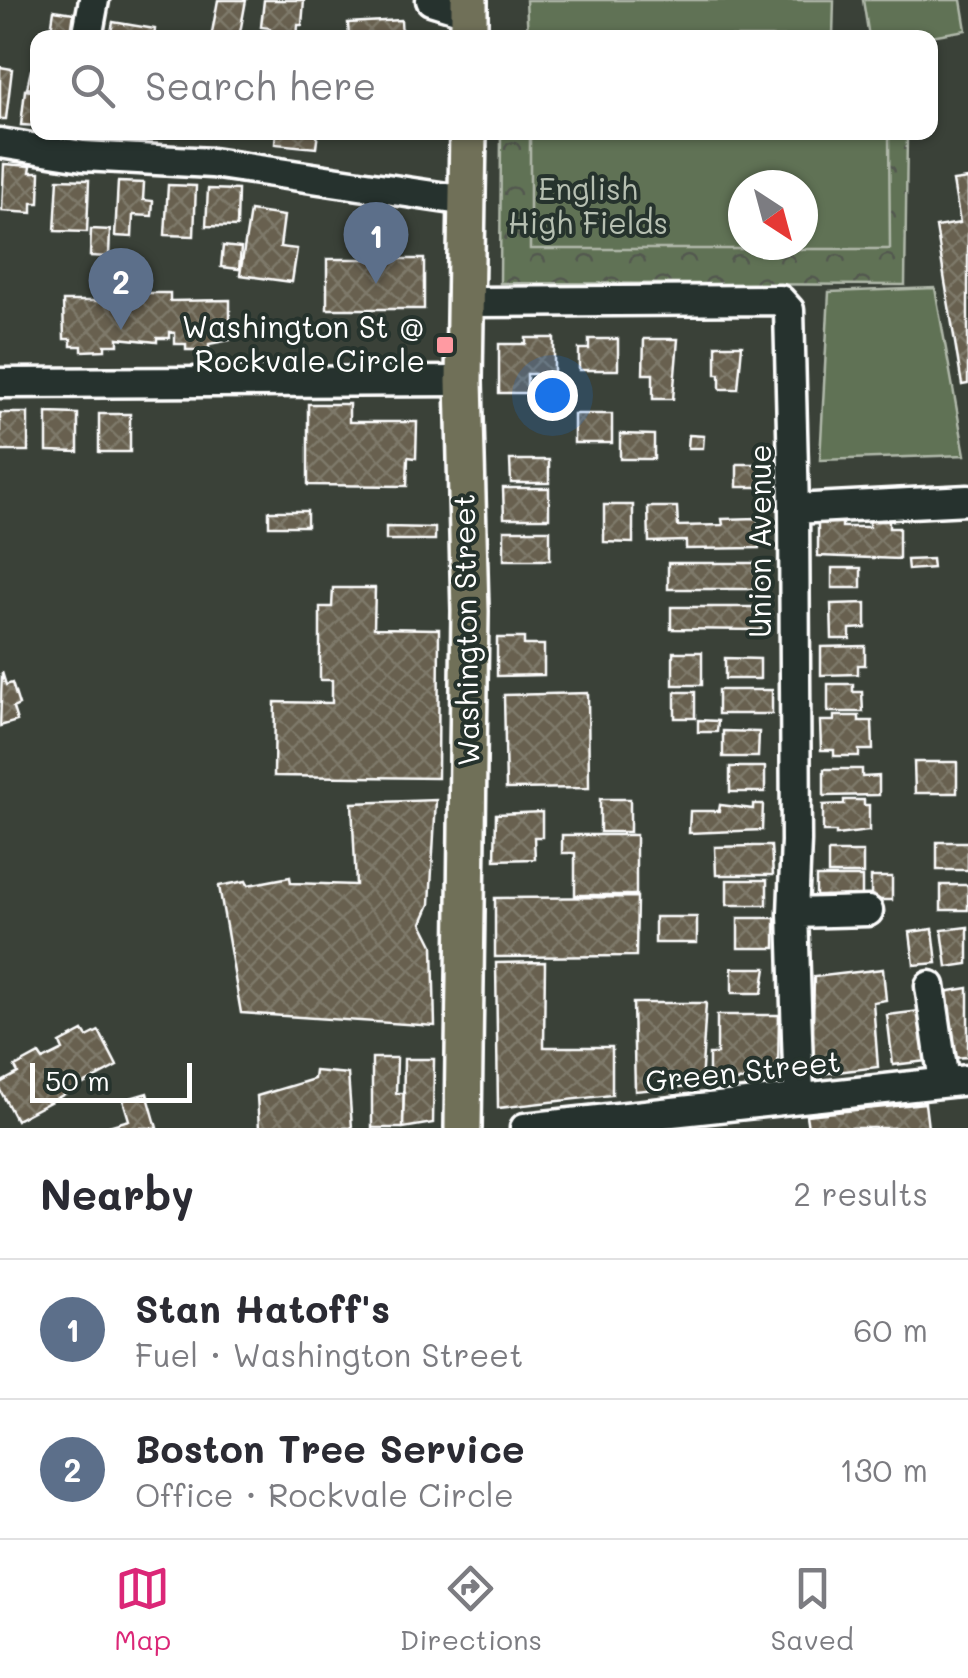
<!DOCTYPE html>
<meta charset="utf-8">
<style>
:root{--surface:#fff;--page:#f7f7f7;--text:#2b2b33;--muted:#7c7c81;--line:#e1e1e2;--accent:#db2777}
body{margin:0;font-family:Mali,sans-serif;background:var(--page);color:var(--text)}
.compass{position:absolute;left:728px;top:170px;width:90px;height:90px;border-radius:50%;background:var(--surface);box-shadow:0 2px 8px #0004;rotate:144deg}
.scale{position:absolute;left:30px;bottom:25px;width:162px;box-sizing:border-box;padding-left:10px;border:5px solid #fff;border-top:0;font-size:28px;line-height:35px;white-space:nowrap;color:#fff;-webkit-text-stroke:8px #26332d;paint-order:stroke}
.you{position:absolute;left:552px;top:395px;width:35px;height:35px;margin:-25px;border:8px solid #fff;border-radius:50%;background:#1a73e8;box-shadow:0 0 0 15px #1a73e833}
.badge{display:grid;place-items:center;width:65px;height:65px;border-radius:50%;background:var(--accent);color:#fff;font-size:32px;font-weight:700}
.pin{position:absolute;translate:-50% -82px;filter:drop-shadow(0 2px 5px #0008)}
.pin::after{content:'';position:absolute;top:52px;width:35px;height:30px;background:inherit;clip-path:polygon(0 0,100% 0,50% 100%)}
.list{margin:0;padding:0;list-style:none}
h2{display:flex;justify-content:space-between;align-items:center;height:130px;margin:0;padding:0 40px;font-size:42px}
h2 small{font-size:32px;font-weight:400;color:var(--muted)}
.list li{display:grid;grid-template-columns:65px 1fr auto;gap:30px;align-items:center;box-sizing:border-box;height:140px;padding:0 40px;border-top:2px solid var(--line)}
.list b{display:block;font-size:38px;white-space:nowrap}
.list p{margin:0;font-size:32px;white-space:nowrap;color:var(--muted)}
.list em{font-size:32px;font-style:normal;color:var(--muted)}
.icon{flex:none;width:55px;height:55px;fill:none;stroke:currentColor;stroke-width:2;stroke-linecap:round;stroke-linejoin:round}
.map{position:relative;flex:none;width:968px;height:1128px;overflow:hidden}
.search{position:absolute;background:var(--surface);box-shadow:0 2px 8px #0004;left:30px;right:30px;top:30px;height:110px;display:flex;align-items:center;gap:25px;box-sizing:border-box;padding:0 35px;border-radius:20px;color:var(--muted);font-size:38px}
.sheet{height:410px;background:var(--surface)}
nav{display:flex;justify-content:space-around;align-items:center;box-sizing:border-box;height:140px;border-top:2px solid var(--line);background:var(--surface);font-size:28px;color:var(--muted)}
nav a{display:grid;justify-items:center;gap:5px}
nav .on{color:var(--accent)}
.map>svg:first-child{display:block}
</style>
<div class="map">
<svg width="968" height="1128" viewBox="0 0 968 1128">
<defs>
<pattern id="forest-crowns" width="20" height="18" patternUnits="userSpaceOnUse" patternTransform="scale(2.5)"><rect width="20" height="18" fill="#607255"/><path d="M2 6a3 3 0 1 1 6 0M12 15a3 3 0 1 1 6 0" fill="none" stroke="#53594f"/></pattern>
<pattern id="building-cross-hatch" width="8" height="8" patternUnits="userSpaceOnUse" patternTransform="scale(2.5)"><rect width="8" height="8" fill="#676150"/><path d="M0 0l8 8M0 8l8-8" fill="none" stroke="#7e796a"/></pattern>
</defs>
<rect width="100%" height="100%" fill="#3a4138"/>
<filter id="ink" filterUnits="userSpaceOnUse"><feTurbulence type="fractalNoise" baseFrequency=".01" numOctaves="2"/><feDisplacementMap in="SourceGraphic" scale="20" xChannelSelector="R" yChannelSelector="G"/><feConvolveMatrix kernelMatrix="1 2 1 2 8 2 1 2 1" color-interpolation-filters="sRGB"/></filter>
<g filter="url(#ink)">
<path fill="url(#forest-crowns)" stroke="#b0b8aa" stroke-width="2.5" fill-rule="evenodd" d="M501,133H907L905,285L500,283ZM743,185H803V245H743Z"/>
<path fill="#607255" stroke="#b0b8aa" stroke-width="2.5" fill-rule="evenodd" d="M526,0H834L833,37H528Z
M863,0H961L966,30L925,37H869Z
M530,133H889L890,249H530ZM803,185V245H743V185Z
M935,288L965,455L820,460L829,292Z"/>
<path fill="url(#building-cross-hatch)" stroke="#fff" stroke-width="2.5" d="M218,0H246L239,38H211Z
M264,0H304L302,25H298L297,38L269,36L270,28L261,27Z
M54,10L74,13L71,33L51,30Z
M401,20L402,38H349L348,23Z
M113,22L155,29L154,38H110Z
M0,67L12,69L6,119H0Z
M31,70L38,71V90L27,88Z
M25,90L38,92V126L21,125Z
M276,132H318L316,148L275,144Z
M4,164L31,166L30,172H40L39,203H32V213L2,211Z
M58,179L89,180L87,232L55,231Z
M968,179V384L962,385L936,227L960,223L953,181Z
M118,182L144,183L143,200L153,201L152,216L133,215L132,237L115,236Z
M168,185L196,186L194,236L165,235Z
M208,189L238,190L237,227L206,226Z
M250,211L284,216L280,247L297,249L292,282L240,275Z
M91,229L110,230L109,257L90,256Z
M223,246L241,248L239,269L221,267Z
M327,259H424V309H327Z
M124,293H170V301L230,300V340L209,344V350H186V344H175V333L170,332V338H157V342L118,338V345H105V350L82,351V346H71V339H64L63,301H124Z
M526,338H554V386H535V374H527V393H499V344H526Z
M589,339H618V370H579V349H589Z
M644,339H678L673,399H653V374H643Z
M716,345H742L738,389H720V374H716Z
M308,404H349V422H417L416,458L408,457L407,486L308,485Z
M0,413H28V451H0Z
M47,413L78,414V452L47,451Z
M99,414H130V452H99Z
M574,414H612V443H574Z
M620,434L654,435V459H620Z
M689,435L704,436L703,448H688Z
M510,460H549V483H511Z
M737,464H764V487H737Z
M503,488H549V518H504Z
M604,505H633V543L604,542Z
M648,507H677L678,526L723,525L722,519L758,518L759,548L686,549V541L649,542Z
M269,511H307V526H269Z
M842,520V527H869V521H889V528H899V559L818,556V521Z
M386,527L435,528V540H386Z
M504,530H550V560H504Z
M932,559L933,568L908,570L907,560Z
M668,563H761V589H668Z
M832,568H861V588H832Z
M333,588H375L374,628L439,629L438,778L274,776L275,702L332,703V680H320V607H332Z
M866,603V628L850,629V639H832L831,604Z
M671,607H761V630L671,629Z
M497,638H524V645H544V675L497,676Z
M865,646V665H858V674L821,675V647Z
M673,652H702V685H673Z
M725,658L760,659V679H725Z
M2,672L6,685L12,683L19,705L13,708L17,721L0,726Z
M828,684H853V692H862L863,712H828Z
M718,690H772V714H718Z
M675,692H695V718H675Z
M588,693L589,788L506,789L504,695Z
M834,716H859V721H872L873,750H859V756H834V750H821L820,721H834Z
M698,720L718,721L717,732H698Z
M723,731L759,732L758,757H723Z
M914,762H957V793H915Z
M730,767H765V792H730Z
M824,769H862V777L879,776V795L824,796Z
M600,799H630V832H600Z
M436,800L430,904L422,923L433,945L435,1026L241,1013L219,886L246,881L248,885L290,877L291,883L356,885L352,803Z
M844,800H864V805H869V831L836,835V832H823V805L844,804Z
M753,804H763L762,830L689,833L690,811H719L720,805L753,809Z
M542,812V837H534L535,859L495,860L496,814Z
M562,835H636V895H575V853H562Z
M937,842H968V870H937Z
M753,846H771L773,875H716L715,847Z
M828,852H863V874H828Z
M816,877H862V904L816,905Z
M871,877H892V900H871Z
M727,880H767V905H727Z
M941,885H968V910H941Z
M637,897L636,956L495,957V898Z
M655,917H697V943H655Z
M738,918H775V948H738Z
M968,927V964L947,967L942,930Z
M933,929L937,963L914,965L910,932Z
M545,962L544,1047H612V1095L498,1108L496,963Z
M732,968H766L762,993H732Z
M883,969L886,1000L873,1002L878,1067L812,1075L814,977Z
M968,988V1057L952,1058L944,992Z
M633,1003H706L701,1085L635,1091Z
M929,1010L935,1060L893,1065L887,1015Z
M717,1015H779L778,1072L775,1077L709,1084V1054H717Z
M83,1031L87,1037L99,1031L117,1066L16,1120L0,1090V1083L18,1073L15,1067L39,1054L43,1060L63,1050L60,1043Z
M372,1058H397L396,1093H404L403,1128H372Z
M404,1059H434L433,1123L403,1128Z
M315,1071L348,1074L352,1128H259L257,1096L314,1079Z
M147,1093L157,1128H102L129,1120L123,1100Z
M925,1103L928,1128H808L806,1115Z"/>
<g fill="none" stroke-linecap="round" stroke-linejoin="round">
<defs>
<path id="minor" d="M431,0L470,12
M87,38L94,0
M0,143L83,156L212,163L467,201
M467,302L780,300L789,310L794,509L796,841L793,913L799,1098
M0,383L464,381
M794,509L968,500
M793,913L868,911
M930,986L944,1082
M525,1128L968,1080"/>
<path id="major" d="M469,0V38
M463,1128L470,611L464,381L468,132"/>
</defs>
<use href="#minor" stroke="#fff" stroke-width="35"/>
<use href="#major" stroke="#fff" stroke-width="42"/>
<use href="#minor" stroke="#26332d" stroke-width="28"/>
<use href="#major" stroke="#706f59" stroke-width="35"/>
</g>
</g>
<rect fill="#ff9aa2" stroke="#26332d" stroke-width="4" x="435" y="335" width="20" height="20" rx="5"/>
<g text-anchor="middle" stroke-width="8" stroke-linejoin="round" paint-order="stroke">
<g font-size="30" fill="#b7c0b2" stroke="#26332d">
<text x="588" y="200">English<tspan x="588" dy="34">High Fields</tspan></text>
</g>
<g font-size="30" fill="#fff" stroke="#26332d" text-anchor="end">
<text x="425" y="338">Washington St @<tspan x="425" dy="34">Rockvale Circle</tspan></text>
</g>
<g font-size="30" fill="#fff" stroke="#26332d">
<text transform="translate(761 541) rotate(-90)" y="10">Union Avenue</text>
<text transform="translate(467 630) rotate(-91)" y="10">Washington Street</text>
<text transform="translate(743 1072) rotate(-6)" y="10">Green Street</text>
</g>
</g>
</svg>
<svg class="compass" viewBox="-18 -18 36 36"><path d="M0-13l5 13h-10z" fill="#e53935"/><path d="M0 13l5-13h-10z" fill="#7c7c81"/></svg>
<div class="scale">50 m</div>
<div class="you"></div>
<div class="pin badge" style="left:376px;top:284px;background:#5c6f8a">1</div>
<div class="pin badge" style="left:121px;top:330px;background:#5c6f8a">2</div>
<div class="search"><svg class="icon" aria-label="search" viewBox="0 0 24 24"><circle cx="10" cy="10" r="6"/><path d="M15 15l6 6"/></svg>Search here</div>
</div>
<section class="sheet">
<h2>Nearby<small>2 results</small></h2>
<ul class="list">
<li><span class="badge" style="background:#5c6f8a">1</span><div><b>Stan Hatoff's</b><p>Fuel · Washington Street</p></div><em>60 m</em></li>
<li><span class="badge" style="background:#5c6f8a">2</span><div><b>Boston Tree Service</b><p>Office · Rockvale Circle</p></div><em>130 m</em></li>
</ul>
</section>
<nav>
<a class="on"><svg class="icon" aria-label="map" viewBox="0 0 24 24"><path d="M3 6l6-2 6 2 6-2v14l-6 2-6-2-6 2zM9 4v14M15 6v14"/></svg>Map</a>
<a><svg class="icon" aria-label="directions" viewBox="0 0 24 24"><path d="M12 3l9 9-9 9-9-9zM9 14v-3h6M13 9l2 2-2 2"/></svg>Directions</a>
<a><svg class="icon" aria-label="saved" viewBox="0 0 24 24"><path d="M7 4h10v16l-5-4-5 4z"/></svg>Saved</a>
</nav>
